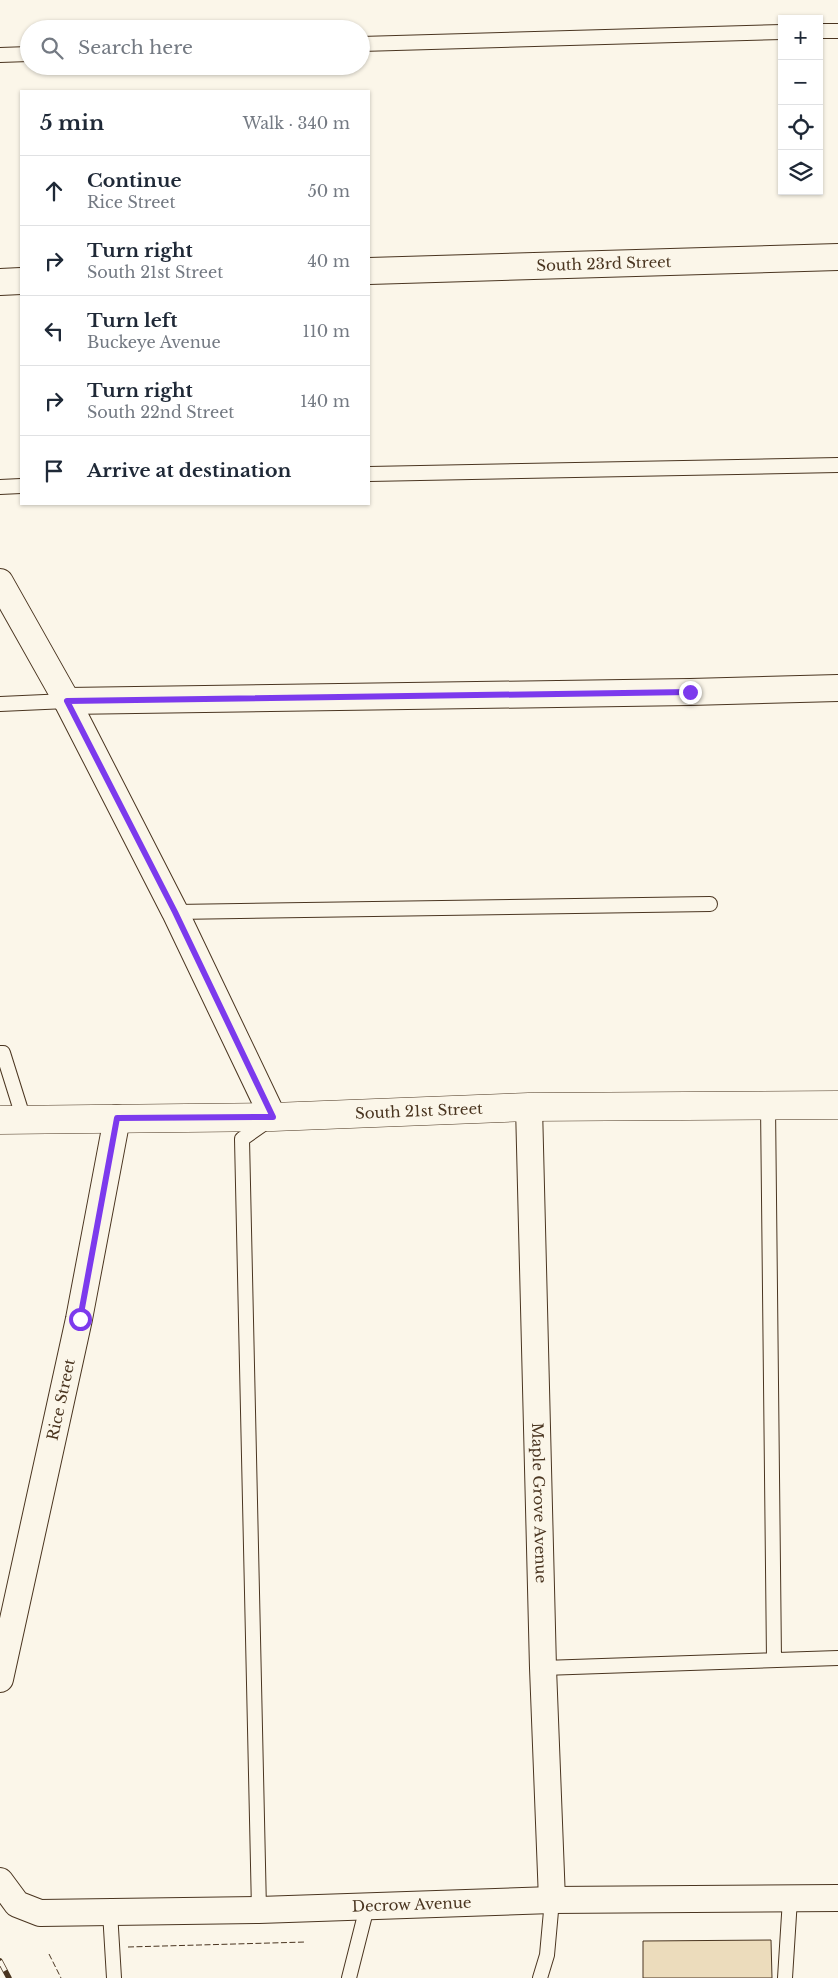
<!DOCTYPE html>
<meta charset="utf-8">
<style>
:root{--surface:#fff;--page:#f6f6f7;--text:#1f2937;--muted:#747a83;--line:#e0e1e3}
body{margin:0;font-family:"Libre Baskerville",serif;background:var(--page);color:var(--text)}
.controls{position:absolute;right:15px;top:15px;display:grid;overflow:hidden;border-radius:0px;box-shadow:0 1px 4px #0004}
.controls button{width:45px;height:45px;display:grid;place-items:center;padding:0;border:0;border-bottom:1px solid var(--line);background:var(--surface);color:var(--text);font:25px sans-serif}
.stop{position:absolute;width:15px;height:15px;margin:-11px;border:4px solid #7c3aed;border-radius:50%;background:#fff}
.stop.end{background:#7c3aed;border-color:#fff;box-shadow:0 1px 5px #0008}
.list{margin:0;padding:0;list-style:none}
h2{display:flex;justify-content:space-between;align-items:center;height:65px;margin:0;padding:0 20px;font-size:21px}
h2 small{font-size:16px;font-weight:400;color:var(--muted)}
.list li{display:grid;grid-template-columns:32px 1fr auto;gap:15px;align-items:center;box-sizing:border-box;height:70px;padding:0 20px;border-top:1px solid var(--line)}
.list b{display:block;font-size:19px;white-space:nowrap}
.list p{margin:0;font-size:16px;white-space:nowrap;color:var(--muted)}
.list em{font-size:16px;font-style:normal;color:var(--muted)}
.icon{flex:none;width:28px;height:28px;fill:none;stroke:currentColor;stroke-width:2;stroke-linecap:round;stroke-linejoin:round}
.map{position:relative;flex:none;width:838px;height:1978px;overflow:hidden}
.search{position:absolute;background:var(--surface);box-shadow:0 1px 4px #0004;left:20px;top:20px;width:350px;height:55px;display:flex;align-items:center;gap:12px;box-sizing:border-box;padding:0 18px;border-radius:28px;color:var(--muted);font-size:19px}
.panel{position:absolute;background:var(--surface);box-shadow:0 1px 4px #0004;left:20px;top:90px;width:350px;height:415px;border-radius:0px}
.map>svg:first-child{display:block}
</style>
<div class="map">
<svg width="838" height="1978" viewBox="0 0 838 1978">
<rect width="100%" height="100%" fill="#fbf6e9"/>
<path fill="#ecdcbc" stroke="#4a3520" d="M771,1940L772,1978H643V1941Z"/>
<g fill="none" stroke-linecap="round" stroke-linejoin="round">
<defs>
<path id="lane" d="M819,31H838
M361,44L782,32
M0,55L29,54
M369,474L838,465
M0,487L21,486
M0,704L67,701
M175,912L710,904
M0,1053H3L24,1120
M768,1106L774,1660
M543,1668L838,1658
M259,1910L242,1139L269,1120
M110,1912L114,1978
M349,1978L367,1907
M540,1978L547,1955L552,1900
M785,1978L790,1899"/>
<g id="street">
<path id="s1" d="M369,271L838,257"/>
<path d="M0,282L21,281"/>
<path d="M0,582L67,701L175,912L273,1117"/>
<path d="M67,701L690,692L838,688"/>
<path id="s2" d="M529,1107L543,1668L552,1900"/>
<path id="s3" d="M0,1679L79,1319L117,1118"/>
<path id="s4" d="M0,1881L17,1904L40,1913L259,1910L552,1900L838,1898"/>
</g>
<g id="secondary">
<path id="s5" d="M0,1120L273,1117L529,1107L838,1105"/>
</g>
</defs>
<use href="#lane" stroke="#4a3520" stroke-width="16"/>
<use href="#street" stroke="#4a3520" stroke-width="28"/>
<use href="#secondary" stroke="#4a3520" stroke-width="29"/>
<use href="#lane" stroke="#fbf6e9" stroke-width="14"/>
<use href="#street" stroke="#fbf6e9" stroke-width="26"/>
<use href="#secondary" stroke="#fbf6e9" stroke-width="28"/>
<defs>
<path id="rail" d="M0,1961L9,1978"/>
</defs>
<use href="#rail" stroke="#4a3520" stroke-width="5.5"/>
<use href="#rail" stroke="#fbf6e9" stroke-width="4" stroke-dasharray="11" stroke-linecap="butt"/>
<path stroke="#4a3520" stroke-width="1" stroke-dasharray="6 2.5" stroke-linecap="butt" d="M128,1947L306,1942
M49,1954L61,1978"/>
</g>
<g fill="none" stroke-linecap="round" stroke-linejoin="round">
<path stroke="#7c3aed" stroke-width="6" d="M80,1319L117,1118L273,1117L175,912L67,701L690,692"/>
</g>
<g text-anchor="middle" stroke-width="4" stroke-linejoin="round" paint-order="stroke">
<g font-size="15" fill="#4a3520" stroke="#fbf6e9">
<text dy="5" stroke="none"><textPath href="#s1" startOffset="235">South 23rd Street</textPath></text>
<text dy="5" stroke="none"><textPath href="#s5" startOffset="419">South 21st Street</textPath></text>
<text dy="5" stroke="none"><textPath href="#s3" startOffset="286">Rice Street</textPath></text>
<text dy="5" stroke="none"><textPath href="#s2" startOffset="396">Maple Grove Avenue</textPath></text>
<text dy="5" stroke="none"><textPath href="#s4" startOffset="425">Decrow Avenue</textPath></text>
</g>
</g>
</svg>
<div class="controls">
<button>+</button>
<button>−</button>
<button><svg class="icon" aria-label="locate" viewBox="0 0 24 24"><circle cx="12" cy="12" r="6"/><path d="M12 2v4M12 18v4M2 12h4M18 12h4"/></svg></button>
<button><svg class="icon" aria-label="layers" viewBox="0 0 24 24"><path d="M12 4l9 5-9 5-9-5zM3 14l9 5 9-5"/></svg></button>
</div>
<div class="stop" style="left:80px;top:1319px"></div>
<div class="stop end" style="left:690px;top:692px"></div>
<div class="search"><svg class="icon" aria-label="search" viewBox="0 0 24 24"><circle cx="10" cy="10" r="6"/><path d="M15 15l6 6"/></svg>Search here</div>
<section class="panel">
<h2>5 min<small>Walk · 340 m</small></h2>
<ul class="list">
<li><svg class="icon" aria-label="ahead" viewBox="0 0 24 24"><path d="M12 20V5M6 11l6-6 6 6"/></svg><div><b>Continue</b><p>Rice Street</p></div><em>50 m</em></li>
<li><svg class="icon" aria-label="right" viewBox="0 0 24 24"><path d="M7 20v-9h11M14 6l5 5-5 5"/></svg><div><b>Turn right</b><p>South 21st Street</p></div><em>40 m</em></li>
<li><svg class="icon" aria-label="left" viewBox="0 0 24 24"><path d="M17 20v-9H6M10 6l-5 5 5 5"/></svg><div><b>Turn left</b><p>Buckeye Avenue</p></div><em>110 m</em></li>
<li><svg class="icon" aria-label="right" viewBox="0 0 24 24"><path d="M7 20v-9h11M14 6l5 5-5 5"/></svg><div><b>Turn right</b><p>South 22nd Street</p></div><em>140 m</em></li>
<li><svg class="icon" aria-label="arrive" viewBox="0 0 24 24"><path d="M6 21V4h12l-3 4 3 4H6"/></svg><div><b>Arrive at destination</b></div></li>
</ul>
</section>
</div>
